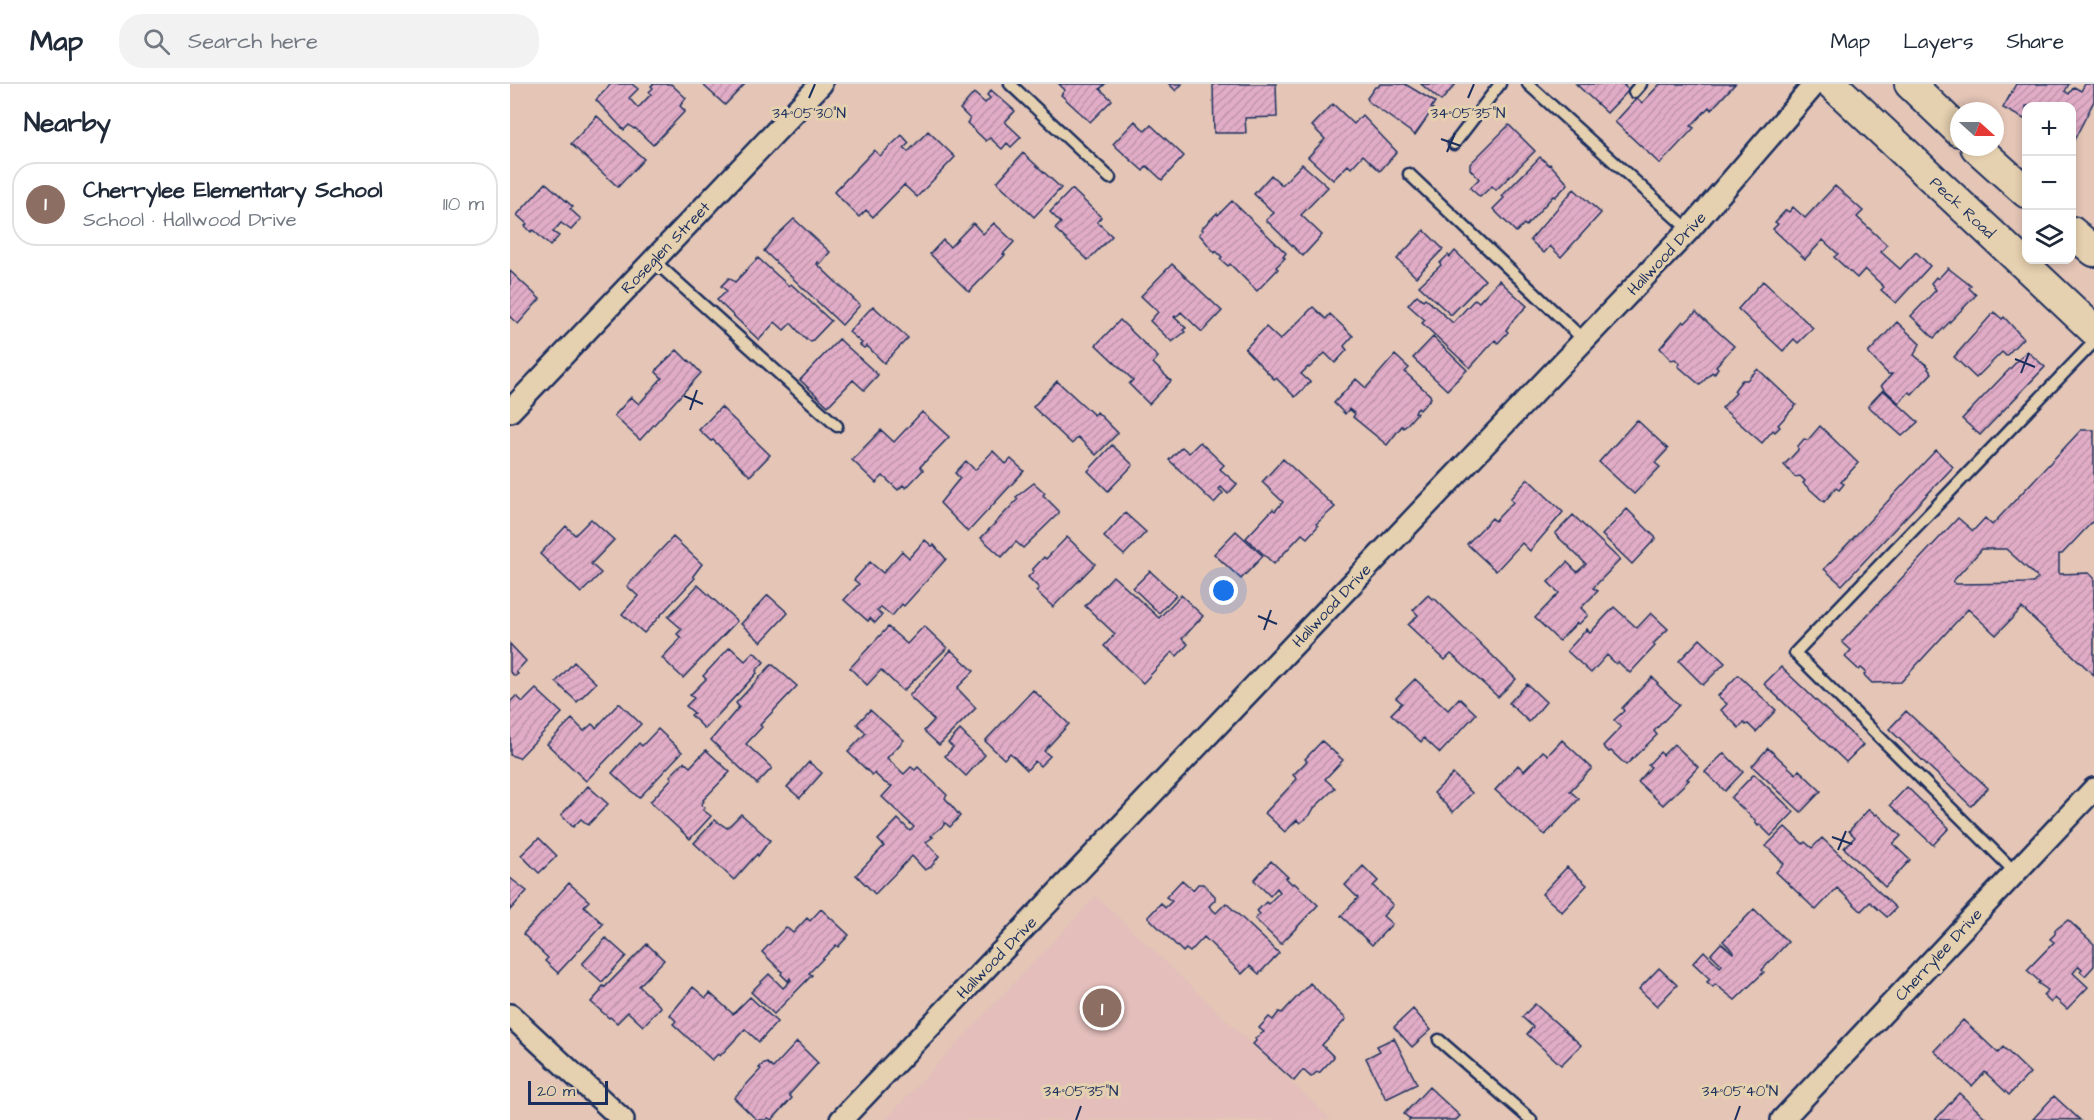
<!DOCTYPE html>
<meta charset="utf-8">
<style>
:root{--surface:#fff;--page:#f2f2f3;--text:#1f2937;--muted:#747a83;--line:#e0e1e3;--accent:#1f6fb2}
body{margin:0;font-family:"Architects Daughter",sans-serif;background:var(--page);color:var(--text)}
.controls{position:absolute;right:18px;top:18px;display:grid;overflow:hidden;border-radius:12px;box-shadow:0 3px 9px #0003}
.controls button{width:54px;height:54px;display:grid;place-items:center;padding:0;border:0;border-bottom:2px solid var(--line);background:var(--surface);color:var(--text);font:30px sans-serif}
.compass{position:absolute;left:1440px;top:18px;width:54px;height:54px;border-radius:50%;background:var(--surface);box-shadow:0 3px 9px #0003;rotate:111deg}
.scale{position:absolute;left:18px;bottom:15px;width:80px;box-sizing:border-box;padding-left:6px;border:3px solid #1b2f5e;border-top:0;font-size:16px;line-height:21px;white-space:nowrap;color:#1b2f5e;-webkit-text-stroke:4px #e5d0af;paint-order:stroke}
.you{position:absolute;left:714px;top:507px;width:21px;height:21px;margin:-15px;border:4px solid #fff;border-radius:50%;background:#1a73e8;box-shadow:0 0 0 9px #1a73e833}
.badge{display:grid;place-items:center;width:39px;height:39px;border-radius:50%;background:var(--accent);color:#fff;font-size:20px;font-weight:700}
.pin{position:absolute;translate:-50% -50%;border:3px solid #fff;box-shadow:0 2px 6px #0006}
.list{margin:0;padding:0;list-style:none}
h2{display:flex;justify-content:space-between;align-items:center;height:78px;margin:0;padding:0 24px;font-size:26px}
h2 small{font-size:20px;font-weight:400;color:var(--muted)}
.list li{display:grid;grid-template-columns:39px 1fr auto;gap:18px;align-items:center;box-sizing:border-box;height:84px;margin:0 12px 12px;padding:0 12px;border:2px solid var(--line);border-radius:24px}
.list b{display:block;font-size:22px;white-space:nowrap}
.list p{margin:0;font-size:20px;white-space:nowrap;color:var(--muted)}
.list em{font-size:20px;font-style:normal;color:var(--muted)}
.icon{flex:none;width:33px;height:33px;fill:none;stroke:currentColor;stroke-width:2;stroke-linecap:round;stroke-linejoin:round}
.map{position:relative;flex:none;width:1584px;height:1036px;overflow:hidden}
header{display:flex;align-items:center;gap:36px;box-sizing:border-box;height:84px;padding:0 30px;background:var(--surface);border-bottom:2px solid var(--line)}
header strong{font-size:28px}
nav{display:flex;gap:33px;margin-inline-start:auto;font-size:21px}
.search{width:420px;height:54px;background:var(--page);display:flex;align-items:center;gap:15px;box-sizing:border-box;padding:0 21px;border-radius:24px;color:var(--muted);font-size:22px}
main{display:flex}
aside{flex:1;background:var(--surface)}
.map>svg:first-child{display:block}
</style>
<header>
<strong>Map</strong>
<div class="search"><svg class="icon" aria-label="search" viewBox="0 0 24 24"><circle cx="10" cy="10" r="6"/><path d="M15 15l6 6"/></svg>Search here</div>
<nav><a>Map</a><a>Layers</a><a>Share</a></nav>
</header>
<main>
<aside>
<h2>Nearby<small></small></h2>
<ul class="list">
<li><span class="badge" style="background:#8d6e63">1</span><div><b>Cherrylee Elementary School</b><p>School · Hallwood Drive</p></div><em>110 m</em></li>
</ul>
</aside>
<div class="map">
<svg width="1584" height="1036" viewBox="0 0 1584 1036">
<defs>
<pattern id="building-hatch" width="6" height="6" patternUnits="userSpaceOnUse" patternTransform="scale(1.5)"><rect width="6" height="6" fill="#e1acc6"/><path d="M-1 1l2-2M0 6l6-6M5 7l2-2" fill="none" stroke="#c094ac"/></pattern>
</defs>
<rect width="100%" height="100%" fill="#e4c5b6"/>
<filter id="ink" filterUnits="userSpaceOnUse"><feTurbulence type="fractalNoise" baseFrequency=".0167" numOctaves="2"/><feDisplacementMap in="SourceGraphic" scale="12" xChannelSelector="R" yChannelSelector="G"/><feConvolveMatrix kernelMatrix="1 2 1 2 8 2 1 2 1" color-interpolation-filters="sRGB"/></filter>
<g filter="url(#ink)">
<path fill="#e3bebb" d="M586,812L821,1036H375Z"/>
<path fill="url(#building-hatch)" stroke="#1b2f5e" stroke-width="1.5" fill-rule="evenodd" d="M101,0H122L128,5L119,14L128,24L141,10L139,8L143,4L141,2L143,0H161L176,14L170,22L175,27L143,61L125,44L124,45L119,41L114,46L86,16Z
M192,0H235L215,21Z
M549,0H595L590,5L602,16L580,38L551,11L555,6Z
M659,0H672L666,7Z
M703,0H766L767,33L735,34L736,49H704Z
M870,0H895L925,18L921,24L923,25L905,51L859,18L857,14L865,3H868Z
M911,0H946L931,17Z
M1066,0H1116L1114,2L1119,6L1097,29Z
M1150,0H1225L1201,26L1199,23L1181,42L1184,44L1150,80L1105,38L1127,14L1132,19Z
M1506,0H1559L1555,7L1559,10L1564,3L1571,7L1575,0H1584V17L1562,60V22H1516V36L1493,24Z
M481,6L505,27L495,38L511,53L501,63L497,59L492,65L480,54L476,57L457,39L460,35L450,25L464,9L475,19L480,14L477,11Z
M823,20L844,40L852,31L887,68L870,87L853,71L841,84L838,81L823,96L798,73L815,55L802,42Z
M87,32L134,75L108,103L61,60Z
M625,37L635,47L641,41L674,72L652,96L637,82L633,87L603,60Z
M999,41L1025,67L986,106L982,102L970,113L960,104L969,95L960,85V80Z
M418,47L445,73L407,113L394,101L363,133L356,126L349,133L324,108L364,66L370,72L392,51L399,59L394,64L398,68Z
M513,69L551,104L524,133L487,98Z
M1030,73L1039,81L1040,80L1058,100L1045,113L1043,112L1016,142L1014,140L1006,148L983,125L994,114L992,112Z
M792,80L818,103L791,131L812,151L793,172L756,136L764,129L744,110L761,91L772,101Z
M36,99L63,123L60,125L71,135L61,146L51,139L43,148L49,152L40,162L23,146L21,148L15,142L17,140L7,131Z
M1325,102L1353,127L1347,133L1377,161L1371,168L1390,185L1406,168L1420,182L1386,219L1371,206L1374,203L1355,185L1347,194L1324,173L1328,170L1313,156L1295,175L1263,145L1268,140L1265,138L1276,126L1279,128L1283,123L1295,134Z
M562,105L591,133L587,138L602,152L578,176L545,145L551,139L540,128Z
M1064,105L1091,129L1051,173L1040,162L1034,169L1020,156Z
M722,117L776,169L773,173L775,174L766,183L768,185L747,207L720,180L718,182L710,175L712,173L706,167L705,169L689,150L693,146L691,145L707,129L708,131Z
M284,135L320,168L310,180L308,178L307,180L350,221L332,241L254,167L263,155Z
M463,139L473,150L484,139L504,158L493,170L495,171L459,208L420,170L433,156L440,163Z
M914,146L933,165L906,193L887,175Z
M945,167L975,196L941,231L909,202L931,181L930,179L938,171L940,173Z
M248,174L279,202L281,200L321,237L301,258L297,255L296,256L281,239L274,246L265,238L249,256L207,216L217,207L211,202L219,194L225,198Z
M662,180L712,227L692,248L671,228L666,233L665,232L664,233L676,244L673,246L675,248L662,258L640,237L648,228L631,212Z
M1438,184L1461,202L1459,204L1466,211L1424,254L1401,232L1426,206L1421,199L1426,193L1428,195Z
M0,187L30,215L8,240L0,233Z
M989,196L1017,222L1003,236L996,246L998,248L988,259L985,256L960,284L912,239L915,236L898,221L907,211L913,216L915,214L943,239L965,215L969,218Z
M1253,197L1303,244L1288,259L1284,255L1273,267L1228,225Z
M363,222L398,254L374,279L357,262L354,264L350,261L352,259L339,248Z
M803,223L816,235L820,230L843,252L834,262L837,266L825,279L815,269L799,284L798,283L791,290L800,298L785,313L766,294L764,295L735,265L756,243L770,256Z
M1186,228L1224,262L1206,282L1208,284L1204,290L1202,288L1190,301L1168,282L1170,280L1165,275L1161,276L1150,264L1173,237L1175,239Z
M1484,228L1492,235L1494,233L1513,254L1496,272L1492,268L1466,294L1444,273Z
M610,236L648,273L643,279L661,297L639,320L619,300L623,296L586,261Z
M1387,238L1410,260L1404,271L1419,283L1418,285L1422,289L1402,310L1399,308L1389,319L1371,302L1382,290H1378L1358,269Z
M923,253L957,286L937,306L903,274Z
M329,255L368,291L354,306L343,296L318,322L290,296Z
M167,266L178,277L179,276L191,289L130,356L104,332L121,313L129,320L152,294L146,288L148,284Z
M1517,267L1535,283L1470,351L1452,335Z
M885,271L899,284L895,288L920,311L921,314L910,326L908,324L905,328L907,329L894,344L892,342L877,361L843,333L845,330L839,325L835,330L824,319L846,295L856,304Z
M1248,285L1286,321L1268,341L1270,343L1265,348L1263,346L1252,359L1212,324L1226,309L1224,307L1226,304L1232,296H1237Z
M547,297L584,331L587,328L608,349L586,371L568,353L562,360L523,323Z
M1373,306L1408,338L1392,352L1358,322Z
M211,323L260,371L240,392L203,356L201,357L189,346Z
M412,328L439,353L410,383L413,386L396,404L393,401L388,406L373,392L366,399L342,376L371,346L384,358Z
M1127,336L1158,365L1145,379L1150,383L1124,410L1089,378Z
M1310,342L1348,379L1331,398L1334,400L1329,406L1326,404L1314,418L1293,399L1295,397L1290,392L1285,393L1274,381L1288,366V362L1294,355L1298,356Z
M1571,346H1584V436L1552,470H1549V490L1579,489L1584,494V591L1512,524L1486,551L1458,525L1391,598L1362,599L1354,591L1356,588L1351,584L1349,586L1335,573L1341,566L1332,558L1448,434L1463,447L1475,434L1482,441ZM1472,465H1496L1528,494L1523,499L1446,500L1443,497Z
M690,358L714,381L710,385L727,400L718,410L711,403L709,405L713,409L704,419L659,376L672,363L679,369Z
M602,361L623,381L598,407L578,387Z
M1426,366L1443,383L1332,501L1314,485Z
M483,367L496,380L501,375L514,387L458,448L430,419L450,394L445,389L456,377L465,386Z
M773,375L825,423L806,440L808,442L797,454L792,450L764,480L736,454L763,425L765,427L773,418L752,398Z
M1018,395L1053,428L1020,467L1012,459L986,487L957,460L982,434L985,437L1003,418L1000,415Z
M524,399L535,409L533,411L549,427V429L513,464L506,458L492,473L471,454L508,415L506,413Z
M1117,425L1146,454L1122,480L1092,451Z
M615,429L636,448L614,471L594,453Z
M1063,431L1110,476L1083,504L1088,507L1071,524L1078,531L1069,540L1067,539L1049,557L1025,534L1049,509L1038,498L1057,478L1067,488L1076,480L1045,450Z
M81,435L104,456L81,480L91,489L71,509L30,470L56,442L65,451Z
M726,447L753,472L731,495L704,470Z
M163,453L192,480L183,492L185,494L134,549L112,530L128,512L117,502Z
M557,453L585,480L543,523L526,507L529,504L518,493L524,487L522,486L534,473L536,475Z
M415,456L422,462L424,461L436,475L394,522L392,520L382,532L371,523L367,527L372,531L365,539L360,534L358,537L334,516L349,500L344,496L360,478L373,489L392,467L399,474Z
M640,487L666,511L649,529L623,504Z
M603,492L649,534L671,511L693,532L672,555L678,560L667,572L662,568L633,599L594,562L605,550L575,522Z
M188,501L227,537L173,594L152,574L171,554L167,550L172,545L158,533Z
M258,511L278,529L251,558L231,540Z
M918,511L923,516L924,514L1006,595L988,613L941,570L935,576L898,541L908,531L903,526Z
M1104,523L1127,544L1141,529L1158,545L1143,560L1145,562L1120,589L1108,578L1106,580L1097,571L1081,589L1057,567L1077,545L1080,549Z
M414,542L437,564L393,607L371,586L357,601L340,584L378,543L397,560Z
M1190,555L1215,579L1193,601L1169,577Z
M0,560L16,577L6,588L8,590L5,592L0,588Z
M220,563L235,577L244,568L254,578L246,587L247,589L195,645L181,631L184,629L176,622L184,614L180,611L196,595L193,592Z
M441,566L464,587L447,604L466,624L429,661L414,647L424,636L399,612Z
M64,578L86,599L67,618L46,598Z
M262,580L287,602L250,641L252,643L236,660L262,684L247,700L201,656L229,623L226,619Z
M1271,583L1353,661L1336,678L1254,600Z
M1228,591L1266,626L1246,648L1238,640L1236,641L1234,639L1229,644L1211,626L1217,620L1208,612Z
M1142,593L1148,599L1147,600L1169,621L1144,647L1147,651L1116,681L1101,667L1099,668L1093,662L1111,643L1104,636L1114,627L1112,624Z
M905,595L938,626L949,614L966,630L930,669L914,654L911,658L881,630L892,619L886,614Z
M1017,600L1036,618L1019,638L999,619Z
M26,605L52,629L9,674L0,671V618L6,612L13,618Z
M523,606L559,640L534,667L540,672L530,682L525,677L517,686L500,669L494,675L475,657Z
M109,619L131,640L76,697L37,660L62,635L74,647L82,640L86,644Z
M360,626L394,656L377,674L394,690L401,683L405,686L408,683L437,711L435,714L450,732L440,743L434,738V741L421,752L423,753L416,758L429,772L421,783L415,786L402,772L365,810L346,791L374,762L368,756L388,735L400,747L404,743L372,713L382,702L375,699L364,689L362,691L338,668L356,649L347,640Z
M1396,627L1478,704L1461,722L1379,645Z
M148,645L172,668L129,714L102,689L129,659L132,662Z
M450,646L475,671L456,692L435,672L443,663L438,659Z
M1052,656L1082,684L1060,707L1069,715L1035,751L985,706L1008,681L1014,687L1033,667L1038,671Z
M812,657L833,676L815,695L825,704L804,724L800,731L790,739L787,736L775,748L755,729L787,695L783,691L797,677L795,675Z
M1164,660L1188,683L1177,695L1179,696L1153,721L1128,698L1141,683L1138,681L1150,668L1153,671Z
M1258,664L1286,690L1289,686L1311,707L1291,728L1242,682Z
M196,666L220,688L193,716L194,717L191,721L195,724L193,726L201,732L180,755L140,718L162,694L160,692L174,678L180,683Z
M1214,669L1233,688L1215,707L1195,688Z
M299,678L312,689L290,714L277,703Z
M943,690L962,709L943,728L924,709Z
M1244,690L1284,728L1261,752L1250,741L1248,742L1245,738L1246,737L1221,714Z
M78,702L98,720L78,741L71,735L63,743L51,731Z
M1397,703L1439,744L1423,761L1380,721Z
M1359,725L1366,731L1367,730L1391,752L1383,760L1400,776L1375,803L1334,764L1345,753L1339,747Z
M231,730L260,756L248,772L247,770L224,796L184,759L205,736L217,744Z
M1275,743L1293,760L1295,758L1302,764L1312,754L1386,824L1377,833L1360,818L1351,827L1327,804L1306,826L1266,788L1274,780L1256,762Z
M29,754L47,772L29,789L11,771Z
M761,777L778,793L776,794L782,800L784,799L808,821L771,860L745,835L750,830L747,827L756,818L758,820L770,808L767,804L760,812L744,796Z
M853,782L868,797L863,802L883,821L873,832L882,840L862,861L831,832L848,814L835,801Z
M1057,783L1077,801L1052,828L1032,810Z
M0,794L17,807L0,826Z
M672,796L683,806L688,800H693L705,812V816L699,822L706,829L716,819L769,869L749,890L740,882L732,890L694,853L680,868L676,865L673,868L638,833L651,819L655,824L662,817L656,813Z
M59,799L79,817L74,822L93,840L48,889L35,877L38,874L13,850Z
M311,825L339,851L328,863L326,861L299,889L302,891L264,930L241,908L259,890L273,904L281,896L280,894L278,897L271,890L272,888L252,868L276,843L283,849L297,834L300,837Z
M1244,825L1278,858L1252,886L1254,888L1225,916L1205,900L1203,903L1197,898L1200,895L1183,879L1194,867L1210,883L1212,881L1201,870L1211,859L1223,869L1224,868L1213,857Z
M1558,836L1584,860V882L1575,892L1570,887L1572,885L1569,882L1563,889L1578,903L1557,925L1545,914L1541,919L1533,911L1538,906L1528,899L1530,898L1517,886L1544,858L1540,855L1545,850V846Z
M96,854L116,872L92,898L72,880Z
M137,860L154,876L129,902L151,923L133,942L118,928L107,939L100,933L99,934L81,918L91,907L90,906L93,902L95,903Z
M1149,884L1167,901L1147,922L1129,905Z
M800,899L836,935L812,961L824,973L809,989L807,988L801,993L793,986L784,997L743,960L746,957L745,954L754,948L749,944L759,933L763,936L769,928L772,929Z
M183,903L196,914L200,909L223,930L240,913L267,938L249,958L235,945L210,972L208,970L202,976L163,940L166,937L160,931Z
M1025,920L1071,961L1051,981L1017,950L1023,943L1012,933Z
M903,925L921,946L902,963L884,943Z
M1453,936L1488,969L1493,963L1520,989L1499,1011L1475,988L1462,1002L1424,967Z
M884,954L907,1000L876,1015L856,974L870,967L867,962Z
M287,958L308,979L279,1011L282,1014L262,1036L258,1034L256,1036H247L224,1014L251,985L249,984L254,979L255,980L257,979L263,984Z
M919,1003L950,1032L946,1036H899L900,1035L894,1030Z
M1449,1009L1478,1036H1425Z
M1544,1012L1570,1036L1523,1035Z"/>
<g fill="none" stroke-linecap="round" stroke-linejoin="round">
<defs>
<path id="lane" d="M500,0L600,94
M1018,0L1179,146
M1124,8L1131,0
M944,60L990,0
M899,90L1074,256
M143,176L327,342
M1505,788L1285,569L1584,258
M929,956L1021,1036"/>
<path id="street" d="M0,327L311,0
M0,931L113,1036
M331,1036L1179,146L1305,0
M1272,1036L1584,705"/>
<path id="secondary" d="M1322,0L1584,246
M1400,0L1449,47
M1466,63L1516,108
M1562,148L1584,167"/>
</defs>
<use href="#lane" stroke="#1b2f5e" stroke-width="15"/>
<use href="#street" stroke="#1b2f5e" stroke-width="26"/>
<use href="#secondary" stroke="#1b2f5e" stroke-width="34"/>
<use href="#lane" stroke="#e5d0af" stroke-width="10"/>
<use href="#street" stroke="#e5d0af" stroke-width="21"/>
<use href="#secondary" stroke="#e5d0af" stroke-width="30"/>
</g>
</g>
<path fill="none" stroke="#1b2f5e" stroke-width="2" d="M299,14L305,0M958,14L964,0M931,55L951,62M937,68L945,49M1505,275L1525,283M1511,289L1519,269M174,312L193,320M180,326L187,306M748,532L767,540M754,546L761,526M1322,753L1342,760M1328,766L1336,747M566,1036L571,1022M1225,1036L1230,1022"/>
<g text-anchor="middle" stroke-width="6" stroke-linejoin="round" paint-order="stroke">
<g font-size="16" fill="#1b2f5e" stroke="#e5d0af">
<text transform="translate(1453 123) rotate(43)" y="6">Peck Road</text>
<text transform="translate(155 163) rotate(-46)" y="6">Roseglen Street</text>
<text transform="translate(1156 169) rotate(-47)" y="6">Hallwood Drive</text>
<text transform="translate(821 521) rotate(-47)" y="6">Hallwood Drive</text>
<text transform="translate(1428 870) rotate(-47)" y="6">Cherrylee Drive</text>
<text transform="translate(486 873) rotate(-46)" y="6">Hallwood Drive</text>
</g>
</g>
<g font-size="15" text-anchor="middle" fill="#1b2f5e" stroke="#e5d0af" stroke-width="6" stroke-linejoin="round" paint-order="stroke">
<text x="299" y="34">34°05'30"N</text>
<text x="958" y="34">34°05'35"N</text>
<text x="571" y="1012">34°05'35"N</text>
<text x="1230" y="1012">34°05'40"N</text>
</g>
</svg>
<div class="controls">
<button>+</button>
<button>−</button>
<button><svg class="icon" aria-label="layers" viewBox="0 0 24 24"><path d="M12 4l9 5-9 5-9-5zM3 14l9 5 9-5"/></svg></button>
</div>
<svg class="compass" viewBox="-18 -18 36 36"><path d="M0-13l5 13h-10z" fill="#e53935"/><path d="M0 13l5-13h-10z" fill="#747a83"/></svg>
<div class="scale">20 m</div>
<div class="you"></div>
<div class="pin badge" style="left:592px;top:924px;background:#8d6e63">1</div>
</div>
</main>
